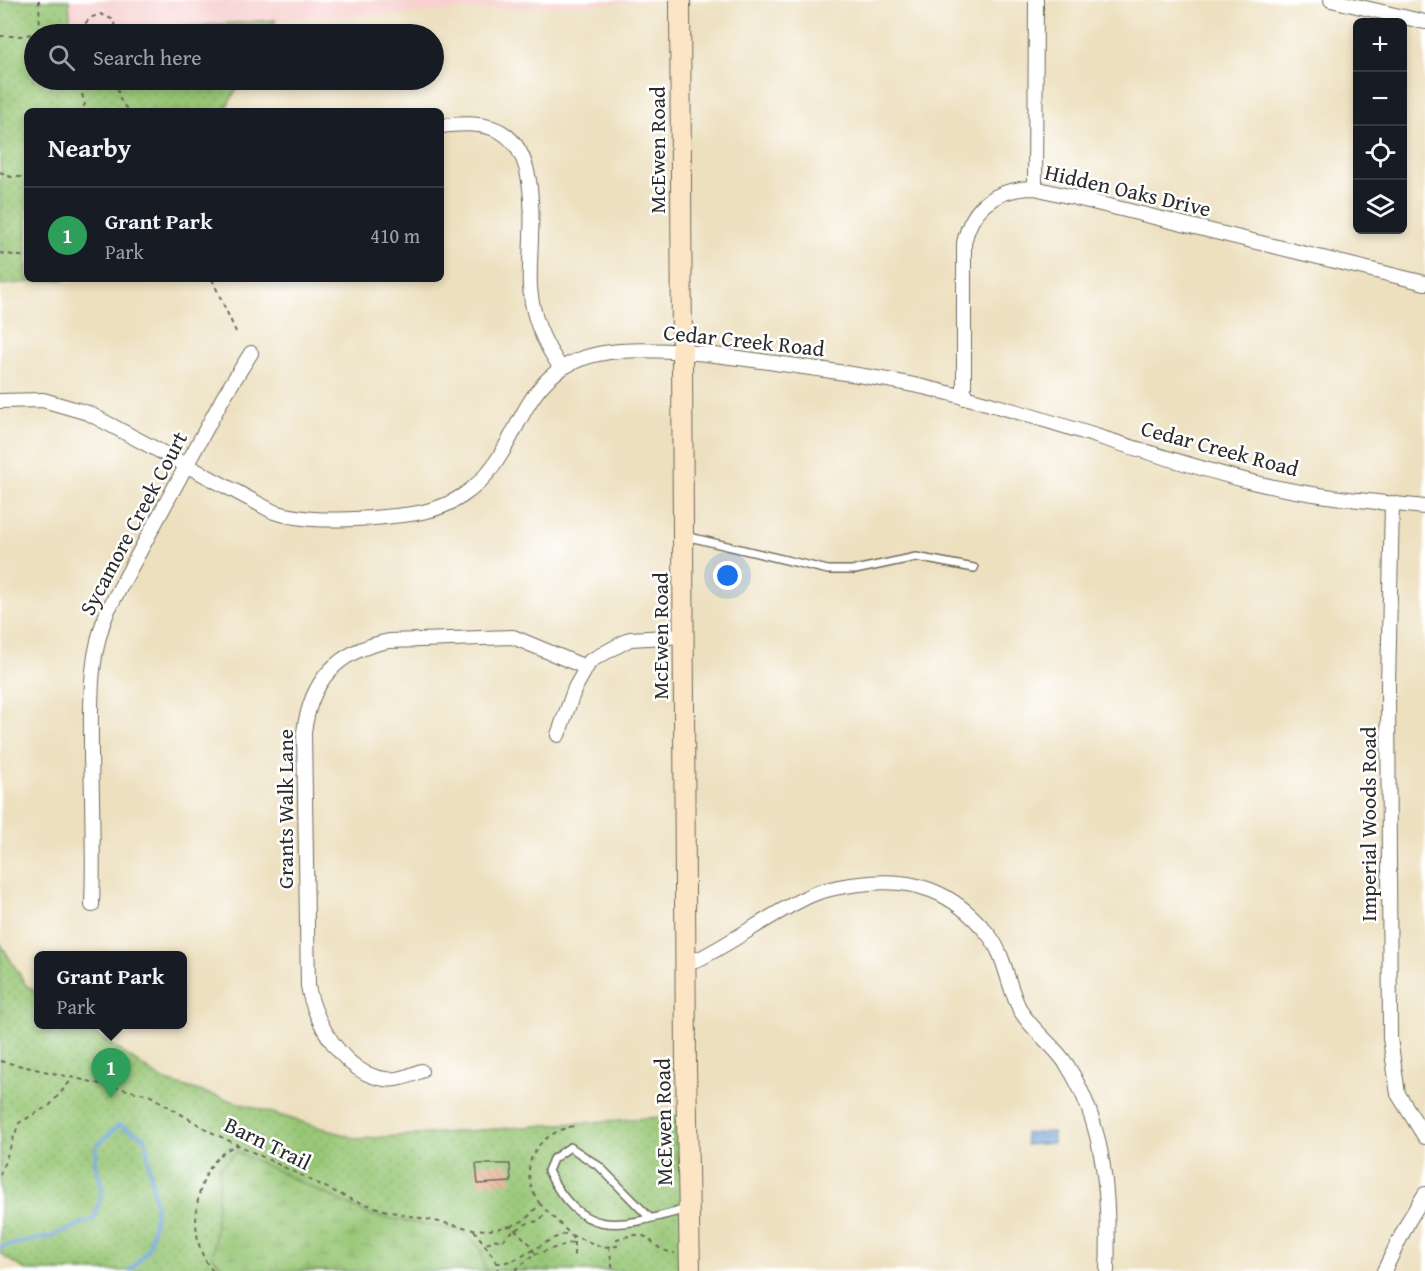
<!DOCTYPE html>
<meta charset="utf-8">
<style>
:root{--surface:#171b24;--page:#242831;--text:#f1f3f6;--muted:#9ea1a6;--line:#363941;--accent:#c8321e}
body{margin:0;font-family:"Gentium Book Plus",serif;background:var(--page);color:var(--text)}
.controls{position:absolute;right:18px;top:18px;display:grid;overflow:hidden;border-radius:9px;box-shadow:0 3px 9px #0003}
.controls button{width:54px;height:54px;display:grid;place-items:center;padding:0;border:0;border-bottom:2px solid var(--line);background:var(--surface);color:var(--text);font:30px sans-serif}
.you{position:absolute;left:728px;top:576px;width:21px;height:21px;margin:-15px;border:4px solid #fff;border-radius:50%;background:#1a73e8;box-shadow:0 0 0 9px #1a73e833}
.badge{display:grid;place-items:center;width:39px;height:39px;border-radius:50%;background:var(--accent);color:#fff;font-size:20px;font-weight:700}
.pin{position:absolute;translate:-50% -50px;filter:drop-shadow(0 2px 3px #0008)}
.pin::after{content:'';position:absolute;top:32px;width:21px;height:18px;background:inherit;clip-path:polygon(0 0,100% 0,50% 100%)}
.popup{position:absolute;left:34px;top:951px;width:153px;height:78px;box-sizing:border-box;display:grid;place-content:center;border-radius:9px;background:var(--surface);filter:drop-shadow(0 2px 4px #0005);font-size:20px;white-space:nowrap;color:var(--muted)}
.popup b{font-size:22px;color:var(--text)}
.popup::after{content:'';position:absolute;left:50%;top:100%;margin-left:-12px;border:12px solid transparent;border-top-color:var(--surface)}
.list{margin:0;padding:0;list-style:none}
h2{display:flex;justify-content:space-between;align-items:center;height:78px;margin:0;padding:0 24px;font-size:26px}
h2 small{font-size:20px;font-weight:400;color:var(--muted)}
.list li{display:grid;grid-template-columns:39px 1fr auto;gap:18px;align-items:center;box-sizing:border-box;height:96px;padding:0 24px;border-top:2px solid var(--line)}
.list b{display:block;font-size:22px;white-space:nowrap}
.list p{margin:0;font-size:20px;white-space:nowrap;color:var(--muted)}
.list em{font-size:20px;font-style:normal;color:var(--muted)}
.icon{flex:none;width:33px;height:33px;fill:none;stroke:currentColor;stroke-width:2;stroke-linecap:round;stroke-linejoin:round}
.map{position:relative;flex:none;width:1425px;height:1271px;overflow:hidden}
.search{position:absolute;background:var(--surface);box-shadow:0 3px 9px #0003;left:24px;top:24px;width:420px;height:66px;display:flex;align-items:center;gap:15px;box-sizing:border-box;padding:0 21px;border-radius:33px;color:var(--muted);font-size:22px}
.panel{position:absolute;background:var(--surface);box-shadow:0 3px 9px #0003;left:24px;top:108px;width:420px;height:174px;border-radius:9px}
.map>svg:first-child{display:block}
</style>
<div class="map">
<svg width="1425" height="1271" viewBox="0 0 1425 1271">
<defs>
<pattern id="grass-dots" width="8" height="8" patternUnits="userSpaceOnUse" patternTransform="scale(1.5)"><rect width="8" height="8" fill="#97c675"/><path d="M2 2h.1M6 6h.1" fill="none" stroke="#82aa65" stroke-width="1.8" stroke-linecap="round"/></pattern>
<pattern id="wetland-marsh" width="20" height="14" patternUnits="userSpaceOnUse" patternTransform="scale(1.5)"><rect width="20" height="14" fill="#97c675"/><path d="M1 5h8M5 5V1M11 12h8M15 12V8" fill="none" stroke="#82aa65"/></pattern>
<pattern id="water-rules" width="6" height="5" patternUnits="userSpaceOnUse" patternTransform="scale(1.5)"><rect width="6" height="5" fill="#71a3dc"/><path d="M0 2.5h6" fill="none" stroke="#5d85b3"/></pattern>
<pattern id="building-back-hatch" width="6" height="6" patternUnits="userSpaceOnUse" patternTransform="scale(1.5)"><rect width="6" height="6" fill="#e4ac8b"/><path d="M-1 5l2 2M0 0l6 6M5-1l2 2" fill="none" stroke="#b98c72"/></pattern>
</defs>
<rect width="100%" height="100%" fill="#fff"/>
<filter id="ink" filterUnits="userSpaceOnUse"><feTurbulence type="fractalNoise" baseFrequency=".0167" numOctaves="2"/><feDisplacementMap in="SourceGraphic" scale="12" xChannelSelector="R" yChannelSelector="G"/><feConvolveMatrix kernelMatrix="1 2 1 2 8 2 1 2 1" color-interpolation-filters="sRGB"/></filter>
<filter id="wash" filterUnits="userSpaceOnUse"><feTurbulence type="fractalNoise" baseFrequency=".008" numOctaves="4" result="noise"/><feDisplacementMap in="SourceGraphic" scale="24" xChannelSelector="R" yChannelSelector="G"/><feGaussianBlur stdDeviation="1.35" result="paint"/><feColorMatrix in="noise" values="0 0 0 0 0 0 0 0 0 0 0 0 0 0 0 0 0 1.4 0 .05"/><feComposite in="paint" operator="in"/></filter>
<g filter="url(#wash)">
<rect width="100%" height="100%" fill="#ede0bf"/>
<path fill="#f7d0cf" d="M69,0H677L276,20L86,34H71Z"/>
<path fill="url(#grass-dots)" stroke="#617850" stroke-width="1.5" d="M0,0H69L71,34H34V80H242L224,111H27V279H67L0,285Z
M276,20L267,34H86Z
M0,943L26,985L39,994V1024L83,1025L163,1080L358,1139L688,1115L690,1271H27L0,1254Z"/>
<path fill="url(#wetland-marsh)" stroke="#617850" stroke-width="1.5" d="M237,1152L370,1215L461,1231L479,1246L486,1271H227L213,1257L220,1168Z"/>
<path fill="url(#water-rules)" stroke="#4e6784" stroke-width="1.5" d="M1053,1132V1143L1026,1145L1025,1133Z"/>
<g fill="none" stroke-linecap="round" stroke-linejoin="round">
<path stroke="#71a3dc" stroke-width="4" d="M0,1247L52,1236L94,1219L103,1190L95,1163L97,1145L119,1125L145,1137L156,1210L149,1248L130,1271"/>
</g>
<g id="blocks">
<path fill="url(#building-back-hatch)" d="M476,1164H510L511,1182L478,1184Z"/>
</g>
</g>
<g filter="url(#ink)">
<use href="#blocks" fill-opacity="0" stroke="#6f6a5f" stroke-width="1.5"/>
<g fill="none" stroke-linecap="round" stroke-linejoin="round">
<defs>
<path id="lane" d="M685,536L828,570H855L916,557L974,568
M650,1218L600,1167L570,1147L553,1159L548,1171C583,1242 622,1226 687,1209"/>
<path id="street" d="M1331,0L1425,22
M441,126C453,125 466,123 478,125C551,132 527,238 530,287C532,317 544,344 561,368
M1035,188L1036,0
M964,398V243C972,205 997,188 1035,188L1425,283
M0,401L43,400L88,413L274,512C307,522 339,520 373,518C405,515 435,514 462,496C531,451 509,359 620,351C671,348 724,356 775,363C824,370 874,376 923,387C1034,412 1141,454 1252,482C1309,496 1367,501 1425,507
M1392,503L1388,685L1390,1038L1398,1094L1425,1137
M558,735L575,688L590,661L630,639L684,636
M92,905C94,855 92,805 91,754C91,705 88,657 108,610L224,396L251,353
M686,963L701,958C737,939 770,915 807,897C823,889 842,886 860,884C914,877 953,891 988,934C1007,957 1007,989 1022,1013C1034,1032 1054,1045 1067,1065C1106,1126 1110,1201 1107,1271
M421,1071C408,1076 398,1081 385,1079C344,1074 314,1021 308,986L304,732C311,680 337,651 389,641L513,637L585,667
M1384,1271L1409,1220L1425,1194"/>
<path id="secondary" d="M680,0L686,1067L690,1271"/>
</defs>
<use href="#lane" stroke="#6f6a5f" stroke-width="10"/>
<use href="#street" stroke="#6f6a5f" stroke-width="16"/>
<use href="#secondary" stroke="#6f6a5f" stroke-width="22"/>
<path stroke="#6f6a5f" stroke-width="2" stroke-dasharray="4.5 4.5" stroke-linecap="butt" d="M39,0L40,32
M0,36H21L60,29L78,32L90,18L100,14L114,20L115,34
M34,42L26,56L34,62
M63,80L79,84L85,104L81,111
M115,80L121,102L129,111
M0,172L11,177H27
M0,253L27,257
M212,279L236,332
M0,1061L149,1095L211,1132L350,1199L387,1211L473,1229L489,1230L511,1226L531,1245L535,1254L514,1271
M0,1175L19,1123L50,1105L74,1077
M540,1204C516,1169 533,1135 574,1126
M511,1226L525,1220L540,1204L571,1235L574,1242L535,1254
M474,1230L495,1259L498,1271
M571,1235L602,1247L617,1246V1239C658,1226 644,1249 675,1253
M574,1242V1260
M487,1244L493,1239L502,1241L509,1234L528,1223L539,1221L547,1211
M609,1246L613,1271
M496,1263C522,1264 544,1238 569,1233
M213,1271C183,1240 194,1158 238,1145"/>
<use href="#lane" stroke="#fff" stroke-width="7"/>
<use href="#street" stroke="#fff" stroke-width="14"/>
<use href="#secondary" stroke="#fce5c4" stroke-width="20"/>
</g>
</g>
<g text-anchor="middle" stroke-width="5" stroke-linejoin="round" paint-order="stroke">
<g font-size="22" fill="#2b2b2b" stroke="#fff">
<text transform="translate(657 150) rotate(-90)" y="8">McEwen Road</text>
<text transform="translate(1128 190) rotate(13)" y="8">Hidden Oaks Drive</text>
<text transform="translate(744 340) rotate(6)" y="8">Cedar Creek Road</text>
<text transform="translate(1220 448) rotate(15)" y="8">Cedar Creek Road</text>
<text transform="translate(133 523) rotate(-62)" y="8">Sycamore Creek Court</text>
<text transform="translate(660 636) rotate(-90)" y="8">McEwen Road</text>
<text transform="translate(285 809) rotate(-90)" y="8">Grants Walk Lane</text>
<text transform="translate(1368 824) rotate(-90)" y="8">Imperial Woods Road</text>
<text transform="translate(663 1122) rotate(-91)" y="8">McEwen Road</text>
<text transform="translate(268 1143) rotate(26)" y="8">Barn Trail</text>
</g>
</g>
</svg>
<div class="controls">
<button>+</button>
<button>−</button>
<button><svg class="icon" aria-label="locate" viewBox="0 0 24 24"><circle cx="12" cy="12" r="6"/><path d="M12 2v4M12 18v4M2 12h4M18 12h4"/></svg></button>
<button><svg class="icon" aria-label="layers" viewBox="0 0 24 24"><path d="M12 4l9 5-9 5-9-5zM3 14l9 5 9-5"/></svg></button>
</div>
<div class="you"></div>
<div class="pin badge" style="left:111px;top:1098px;background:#2e9e5b">1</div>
<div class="popup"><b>Grant Park</b>Park</div>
<div class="search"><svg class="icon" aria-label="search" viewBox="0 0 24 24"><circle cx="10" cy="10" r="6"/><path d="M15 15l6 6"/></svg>Search here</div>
<section class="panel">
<h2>Nearby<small></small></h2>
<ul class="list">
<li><span class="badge" style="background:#2e9e5b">1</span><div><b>Grant Park</b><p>Park</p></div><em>410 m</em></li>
</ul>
</section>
</div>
